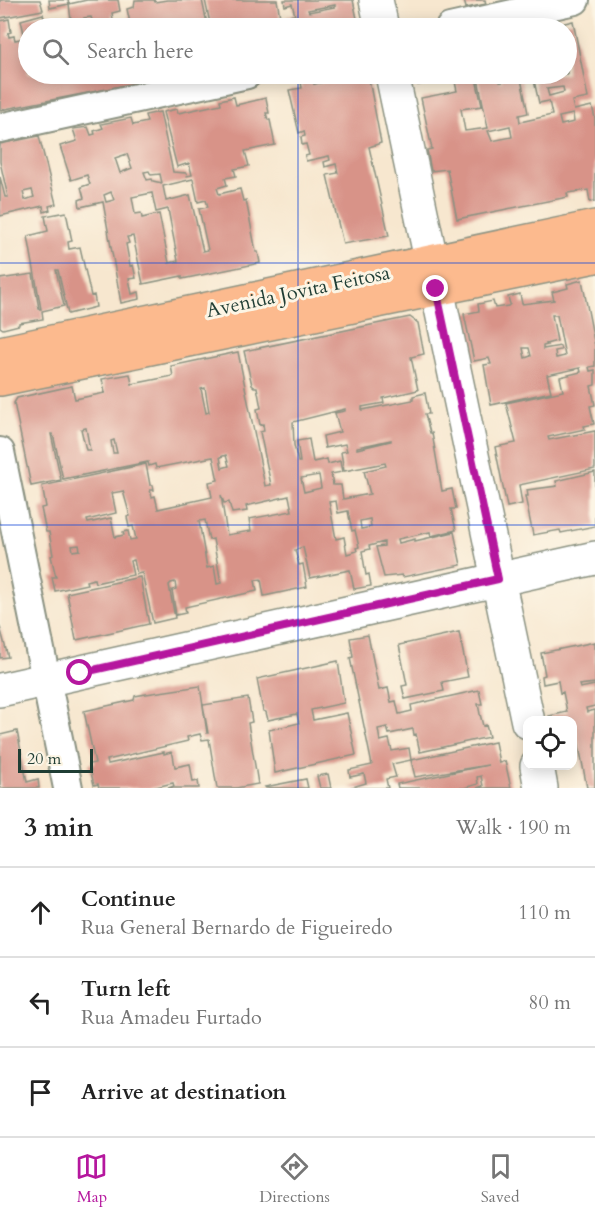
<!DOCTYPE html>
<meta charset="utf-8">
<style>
:root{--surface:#fff;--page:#f6f6f6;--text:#222;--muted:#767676;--line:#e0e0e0;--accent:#b5179e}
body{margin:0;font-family:Cardo,serif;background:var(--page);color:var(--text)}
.controls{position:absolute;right:18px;bottom:18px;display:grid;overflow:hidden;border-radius:12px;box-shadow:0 3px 15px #0003}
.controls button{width:54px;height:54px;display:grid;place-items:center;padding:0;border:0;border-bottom:2px solid var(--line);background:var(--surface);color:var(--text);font:30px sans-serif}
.scale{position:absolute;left:18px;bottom:15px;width:75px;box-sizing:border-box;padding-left:6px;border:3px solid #1f3d34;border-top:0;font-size:16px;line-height:21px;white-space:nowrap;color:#1f3d34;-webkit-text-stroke:4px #fcf5e5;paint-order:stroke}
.stop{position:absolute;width:18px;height:18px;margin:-14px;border:4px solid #b5179e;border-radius:50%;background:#fff}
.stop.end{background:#b5179e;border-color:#fff;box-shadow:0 2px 6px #0008}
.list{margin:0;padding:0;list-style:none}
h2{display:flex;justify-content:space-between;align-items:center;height:78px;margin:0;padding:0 24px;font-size:26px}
h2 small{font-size:20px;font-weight:400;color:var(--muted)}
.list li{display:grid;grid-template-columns:39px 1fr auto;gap:18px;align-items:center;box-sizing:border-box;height:90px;padding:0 24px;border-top:2px solid var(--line)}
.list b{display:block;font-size:22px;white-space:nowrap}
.list p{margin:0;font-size:20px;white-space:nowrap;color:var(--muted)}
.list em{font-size:20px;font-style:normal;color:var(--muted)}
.icon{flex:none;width:33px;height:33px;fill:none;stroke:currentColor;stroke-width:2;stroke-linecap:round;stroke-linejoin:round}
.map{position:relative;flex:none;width:595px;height:788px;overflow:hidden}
.search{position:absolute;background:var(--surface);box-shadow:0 3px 15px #0003;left:18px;right:18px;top:18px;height:66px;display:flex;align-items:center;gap:15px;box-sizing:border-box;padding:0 21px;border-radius:33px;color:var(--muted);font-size:22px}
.sheet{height:348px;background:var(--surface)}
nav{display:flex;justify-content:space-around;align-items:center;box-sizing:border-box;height:84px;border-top:2px solid var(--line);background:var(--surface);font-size:16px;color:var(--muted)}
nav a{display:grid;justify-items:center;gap:3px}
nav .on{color:var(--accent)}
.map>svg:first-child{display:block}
</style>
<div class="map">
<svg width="595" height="788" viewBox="0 0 595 788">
<rect width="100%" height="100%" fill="#fcf5e5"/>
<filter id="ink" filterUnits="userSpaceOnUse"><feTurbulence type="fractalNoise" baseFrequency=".0167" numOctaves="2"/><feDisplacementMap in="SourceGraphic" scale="12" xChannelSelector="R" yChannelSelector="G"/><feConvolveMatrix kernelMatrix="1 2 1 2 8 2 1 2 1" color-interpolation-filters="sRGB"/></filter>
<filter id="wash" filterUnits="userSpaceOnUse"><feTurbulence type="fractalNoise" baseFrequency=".008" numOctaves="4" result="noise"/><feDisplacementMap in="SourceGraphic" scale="24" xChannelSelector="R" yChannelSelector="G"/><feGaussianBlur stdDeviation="1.35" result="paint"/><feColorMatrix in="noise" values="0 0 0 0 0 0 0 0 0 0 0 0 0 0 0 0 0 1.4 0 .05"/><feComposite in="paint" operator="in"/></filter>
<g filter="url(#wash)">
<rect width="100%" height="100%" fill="#f7e7cf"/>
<g id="blocks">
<path fill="#d89388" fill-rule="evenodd" d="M0,0H40L43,10L0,18Z
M49,0H68L69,4L87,0H118L120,11L112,13L114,26L130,23L127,9L134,7L135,0H154L155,2L167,0H202L208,28H72L69,4L50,8ZM91,17L93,23L85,25L84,18Z
M205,0H277L282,28L289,26L287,16L295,15L292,4L285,6L284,0H353L359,28H211ZM335,5V7L309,12L308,10Z
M464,0H485L486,4L466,8Z
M43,14L46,26H42V28H28V74H168L169,77L0,110V21L9,19L11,32L8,33L9,37L14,36L15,40L25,38L21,20Z
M573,21L588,98L572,101L574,110L592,106L595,118V201L590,202L588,190L567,193L568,197L457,219L447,169L431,171L427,150L432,149L421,98L457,91L454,77L418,85L416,74H475L482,106L461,109L465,131L488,128L477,74H498L500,82H502L500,74H567V28H558L557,25ZM533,76L539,103L549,101L552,115L520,122L519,115L528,113L521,79ZM563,87L564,92L549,96L547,89ZM573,114L574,122L561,125L559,117ZM510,126L512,137L492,141L488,131Z
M360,74H368L381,143L369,147L389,236L343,244L327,175L338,173L336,164L325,167L324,162L330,160L329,156L306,161L305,156L309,155L306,144L302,145L301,137L305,136L304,131L299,133L289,90L302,88L301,83L313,80L314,84Z
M234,97L236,105L266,98L269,113H266L268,120H270L275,145L245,151L249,166L234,169L236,176L225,178L227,185L217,188L219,194L240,189L243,201L246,200L256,252H258L260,263L182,279V276L143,284L133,236L127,237L129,243L126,244L130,266L133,265L136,278L129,279L132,294L139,292L140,299L121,303L103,202L80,207L79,200L84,198L81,187L90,184L87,175L71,180L60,146L77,141L73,129L88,127L91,135L95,134L94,131L103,128L101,124L131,118L133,125L147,122L145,115L160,112L173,172L186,173L187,176L192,175L189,163L177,167L163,112L177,109L178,113L221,104L220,100ZM127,154L132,168L120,173L115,158ZM149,171L151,175L160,174L162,183L153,181L152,179L147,180L144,172ZM193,179L198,202L206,200L208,207L199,209L208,250L203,251L190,195L166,201L163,186ZM111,192L114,200L106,202L104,195ZM152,193L156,212L168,209L178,261L169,263L159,214L142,218L141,213L135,214L132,197Z
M39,136L56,204L49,206L50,210L44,212L43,206L0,216V177L5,197H8L0,162V144ZM32,190L34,197L25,200L23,192Z
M66,212L72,241L68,242L69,249L80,247L91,296L94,295L96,307L68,314L58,270H56L64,306L42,311L43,319L19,323V325L3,329L0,327V279L33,274L39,309H41L28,236L48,231L45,216Z
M582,280L595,346V366L589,367L590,371L595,370V385L591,386L595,405L590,406L594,424L584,426L585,429L548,437L549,440L595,431V469L519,485L522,504L507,507L495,447L516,443L506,403L563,391L560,377L581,372L580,368L547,375L551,392L491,405L484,365L491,364L489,358L474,361L464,314L479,311L478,304L493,301L495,308L508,306L510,304L508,297L520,294L522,304L554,300L552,292L568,288L567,284ZM552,315H557L565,356L556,358L555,351L561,350L560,346L543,349V346L547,345L546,344L557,341ZM523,348H529L531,356L525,358Z
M410,317L418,323L424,354L411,357L418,390L383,398L384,403L362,407V410L413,400V396L425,393L429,414H425L430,433H432L442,491L452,489L456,509H451L456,530L431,536L430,532L398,539L399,543L415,539V541L454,532L461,565L403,577L402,575L384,577L376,547L384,546V542L369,546L370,549L362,551L366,575L369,574L371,586L354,589L350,570L310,578L303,547L300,548L295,550L299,565L303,564L307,587L264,596L261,579L255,580L257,591L185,607L186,613L176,615L172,590L176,589L175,582L171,583L169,585L175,618L153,623L142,573L137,574L134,560L130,561L133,575L95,583L94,579L86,581L87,584L55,591L52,577H56L51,556L53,555L49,532H46L41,508L46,507L42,486L146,464L150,485H153L154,490H150L152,497L155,496L158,509L212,497L209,482L218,480L217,476L213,457L156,468L155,464L149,466L148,462L63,479L53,434H51L61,480L31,486L14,403L17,398L72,386L75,399L105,393L102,379L130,374L132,384L173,376L171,366L238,352L265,486L271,485L260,432L264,431L263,424L260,425L257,409L261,408L257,387H254L252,385L244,351ZM205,388L209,412L206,413L201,389ZM345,409V411L335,413L340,432L323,436L325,448L345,444L347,451L341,452L344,471L385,463L386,466L364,471L370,494L343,499L341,485H333L331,474L342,472L340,461L328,464L327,459L313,462L309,439L297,441L300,462H298L294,445L293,422ZM86,428L90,450H86L81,429ZM114,440L117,453H113L111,441ZM391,440V441L357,449V447ZM226,455L229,466L222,468L220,457ZM319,475L321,488L304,492L301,478ZM123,491L130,516L127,517L129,527L133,526L136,539L130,540L128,531L123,532L124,535L115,537L111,518L88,523L87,520L116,513L112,493ZM221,495L224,503L229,502L232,513L247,511L246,506L289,496L292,511L249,519L251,531L227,535ZM336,501L338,513L348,511L352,531L355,530L359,547L356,548L357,551L347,554L344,537L336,539L329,502ZM370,519L371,527L361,529L360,521ZM205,520L209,540L213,539L221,583L217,584L214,566L207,568L199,521ZM79,545L80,550L73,551L72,546Z
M595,472V526L561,533L560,530L533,535L525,496H528L527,490L557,486L556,481Z
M140,577L149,624L76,640L67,593Z
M0,627L8,657L0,658Z
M459,632L468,677L442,682L444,691L405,699L402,686L407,685L399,645Z
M368,635L379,690L388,688L391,702L396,701L399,714L412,711L411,705L479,690L482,704H478L480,714L483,726L486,725L489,737L420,752L416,734L414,735L413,729L389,734L387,727L378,729L380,741L389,739L392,751L409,748L411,760L392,764L396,777L386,779L388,788H349L366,783L364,774L350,777L349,770L372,765L350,658L353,657L350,638Z
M595,642V683L579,685L580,688L595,685V706L586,708L587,712L595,710V788H587L576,730L573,731V720H550L549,716L567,712L563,692L560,693L558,681L543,684L542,676L545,675L541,653Z
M338,661L344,703L311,710L313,720L347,713L356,755L275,773L269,730L299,723L297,714L268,720L266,712L263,711L257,679Z
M200,686L207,733H208L203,705L248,698L252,722L248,723L258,784L236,788H217L209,739L202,740L200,734L187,737L188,741L107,760L108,764L164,752V754L171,752L173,755L175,767L190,764L193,782L198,781L199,788H168L174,786L173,783L152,788H99L98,784L94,785L89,764L95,763L84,711L134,700L135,696L146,694Z
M17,731L27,782L38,779L39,788H0V735Z
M495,742L499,763L505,761L511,788H477L483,786L481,776L477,777L478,784L464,788H398L397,784L488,765L415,777L411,760Z
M328,774L331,788H320L317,776Z
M306,779L308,788H266L265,787Z"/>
</g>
</g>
<g filter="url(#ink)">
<use href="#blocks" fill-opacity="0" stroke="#8b9282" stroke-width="1.5"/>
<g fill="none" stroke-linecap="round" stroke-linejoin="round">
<defs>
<path id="minor" d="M450,28L575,0
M0,128L247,74
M0,452L68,788"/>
<path id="tertiary" d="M376,0L382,28
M392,74L528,722
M0,690L595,558
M537,766L541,788"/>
<path id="primary" d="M0,353L595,227
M0,379L595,256"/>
</defs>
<use href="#minor" stroke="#8b9282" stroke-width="32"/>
<use href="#tertiary" stroke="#8b9282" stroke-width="36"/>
<use href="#primary" stroke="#8b9282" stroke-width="36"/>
<use href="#minor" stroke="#fff" stroke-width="28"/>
<use href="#tertiary" stroke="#fff" stroke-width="33"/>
<use href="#primary" stroke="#fcba8e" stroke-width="33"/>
</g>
</g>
<g fill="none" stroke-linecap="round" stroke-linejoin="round" filter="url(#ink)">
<path stroke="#b5179e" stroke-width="8" d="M80,673L498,579L436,289"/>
</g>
<path fill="none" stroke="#1d4ed8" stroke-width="1.5" stroke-opacity="0.55" d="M298,0V28M298,74V788M0,263H595M0,525H595"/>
<g text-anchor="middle" stroke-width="6" stroke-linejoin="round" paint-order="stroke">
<g font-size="20" fill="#1f3d34" stroke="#fcf5e5">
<text transform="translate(298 291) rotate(-12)" y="7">Avenida Jovita Feitosa</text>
</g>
</g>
</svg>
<div class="controls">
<button><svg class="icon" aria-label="locate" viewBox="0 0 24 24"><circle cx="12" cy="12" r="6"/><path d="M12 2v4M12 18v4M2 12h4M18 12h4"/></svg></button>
</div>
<div class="scale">20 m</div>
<div class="stop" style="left:80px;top:673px"></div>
<div class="stop end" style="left:436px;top:289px"></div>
<div class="search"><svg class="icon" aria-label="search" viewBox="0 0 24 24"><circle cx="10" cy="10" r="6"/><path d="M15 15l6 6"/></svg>Search here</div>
</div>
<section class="sheet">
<h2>3 min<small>Walk · 190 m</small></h2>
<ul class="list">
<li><svg class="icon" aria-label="ahead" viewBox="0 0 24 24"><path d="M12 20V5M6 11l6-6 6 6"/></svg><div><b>Continue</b><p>Rua General Bernardo de Figueiredo</p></div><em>110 m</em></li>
<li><svg class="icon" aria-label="left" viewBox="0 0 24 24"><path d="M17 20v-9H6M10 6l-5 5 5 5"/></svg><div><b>Turn left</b><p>Rua Amadeu Furtado</p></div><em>80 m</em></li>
<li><svg class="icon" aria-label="arrive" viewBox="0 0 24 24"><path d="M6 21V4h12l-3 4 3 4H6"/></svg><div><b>Arrive at destination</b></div></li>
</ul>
</section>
<nav>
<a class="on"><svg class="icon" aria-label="map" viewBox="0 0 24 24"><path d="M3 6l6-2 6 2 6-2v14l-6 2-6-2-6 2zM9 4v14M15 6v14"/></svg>Map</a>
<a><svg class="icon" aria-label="directions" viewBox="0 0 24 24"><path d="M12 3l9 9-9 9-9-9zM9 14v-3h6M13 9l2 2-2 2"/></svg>Directions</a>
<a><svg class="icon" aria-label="saved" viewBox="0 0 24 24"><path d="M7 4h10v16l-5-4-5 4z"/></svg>Saved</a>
</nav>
